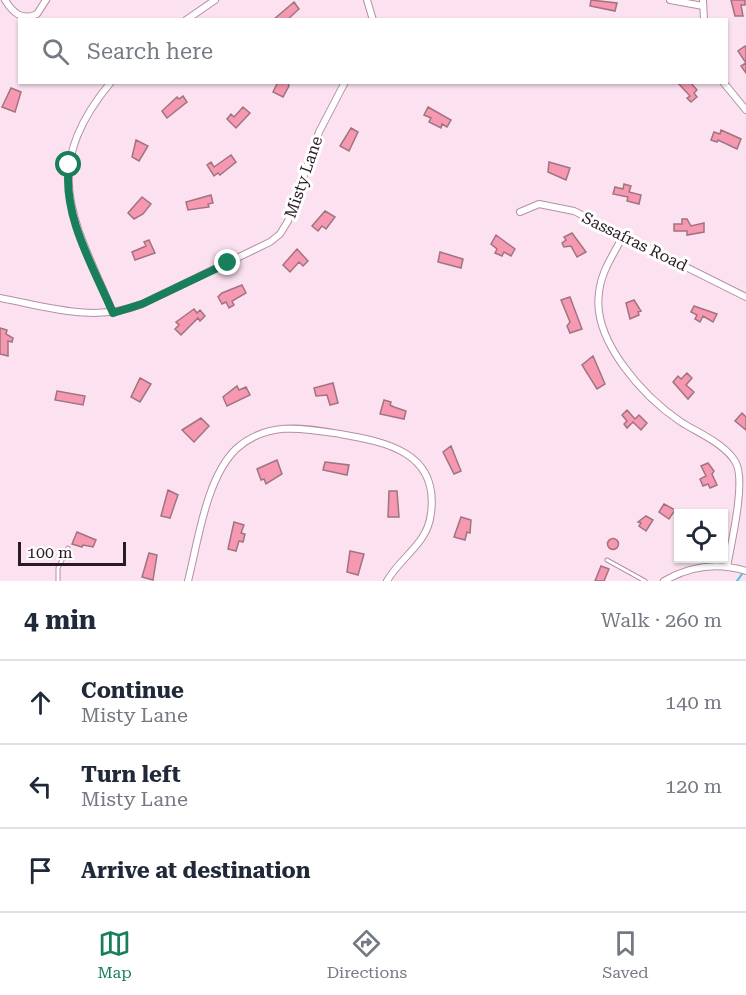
<!DOCTYPE html>
<meta charset="utf-8">
<style>
:root{--surface:#fff;--page:#f2f2f3;--text:#1f2937;--muted:#747a83;--line:#e0e1e3;--accent:#187f5a}
body{margin:0;font-family:"Roboto Serif",serif;background:var(--page);color:var(--text)}
.controls{position:absolute;right:18px;bottom:18px;display:grid;overflow:hidden;border-radius:0px;box-shadow:0 2px 4px #0004}
.controls button{width:54px;height:54px;display:grid;place-items:center;padding:0;border:0;border-bottom:2px solid var(--line);background:var(--surface);color:var(--text);font:30px sans-serif}
.scale{position:absolute;left:18px;bottom:15px;width:108px;box-sizing:border-box;padding-left:6px;border:3px solid #291a23;border-top:0;font-size:16px;line-height:21px;white-space:nowrap;color:#291a23;-webkit-text-stroke:4px #fff;paint-order:stroke}
.stop{position:absolute;width:18px;height:18px;margin:-14px;border:4px solid #187f5a;border-radius:50%;background:#fff}
.stop.end{background:#187f5a;border-color:#fff;box-shadow:0 2px 6px #0008}
.list{margin:0;padding:0;list-style:none}
h2{display:flex;justify-content:space-between;align-items:center;height:78px;margin:0;padding:0 24px;font-size:26px}
h2 small{font-size:20px;font-weight:400;color:var(--muted)}
.list li{display:grid;grid-template-columns:39px 1fr auto;gap:18px;align-items:center;box-sizing:border-box;height:84px;padding:0 24px;border-top:2px solid var(--line)}
.list b{display:block;font-size:22px;white-space:nowrap}
.list p{margin:0;font-size:20px;white-space:nowrap;color:var(--muted)}
.list em{font-size:20px;font-style:normal;color:var(--muted)}
.icon{flex:none;width:33px;height:33px;fill:none;stroke:currentColor;stroke-width:2;stroke-linecap:round;stroke-linejoin:round}
.map{position:relative;flex:none;width:746px;height:581px;overflow:hidden}
.search{position:absolute;background:var(--surface);box-shadow:0 2px 4px #0004;left:18px;right:18px;top:18px;height:66px;display:flex;align-items:center;gap:15px;box-sizing:border-box;padding:0 21px;border-radius:0px;color:var(--muted);font-size:22px}
.sheet{height:330px;background:var(--surface)}
nav{display:flex;justify-content:space-around;align-items:center;box-sizing:border-box;height:84px;border-top:2px solid var(--line);background:var(--surface);font-size:16px;color:var(--muted)}
nav a{display:grid;justify-items:center;gap:3px}
nav .on{color:var(--accent)}
.map>svg:first-child{display:block}
</style>
<div class="map">
<svg width="746" height="581" viewBox="0 0 746 581">
<rect width="100%" height="100%" fill="#fce2f1"/>
<g fill="none" stroke-linecap="round" stroke-linejoin="round">
<path stroke="#49bee4" stroke-width="2" d="M737,581L742,574"/>
</g>
<path fill="#f698b1" stroke="#9f747f" stroke-width="1.5" d="M591,0L617,3L615,11L590,6Z
M731,0H745V5H741L743,16H735Z
M294,2L299,9L287,20H273Z
M745,46L746,48V73L741,66L746,63L738,51Z
M278,82H288L289,86L283,97L273,92Z
M677,82H690L697,90L694,93L697,97L691,102L687,98L690,96Z
M11,88L21,92L15,112L2,107Z
M183,96L187,102L167,118L162,111L177,97L179,99Z
M243,107L250,113L236,128L227,119L231,114L234,117Z
M428,107L451,120L447,127L442,124L441,128L429,122L431,118L424,115Z
M351,128L358,132L349,151L340,146Z
M721,130L741,139L737,149L718,140L717,142L711,140L714,132L720,134Z
M136,140L148,146L139,161L132,157Z
M231,155L236,162L220,175L218,173L214,176L207,165L211,162L214,167Z
M549,162L570,168L566,180L548,172Z
M624,184L631,186L629,192L641,195L639,204L627,201L628,197L613,194L615,187L623,189Z
M211,195L213,203L208,204L209,207L188,210L186,202Z
M142,197L151,204L143,214L134,219L128,213Z
M325,211L335,217L326,229L322,226L318,231L312,226Z
M682,219H687L691,226L704,223V232L687,235V231H674V224H682Z
M572,233L586,252L577,257L571,246L564,247L562,243L566,240L564,237Z
M496,235L515,249L511,256L504,252L502,256L495,253L497,249L491,244Z
M149,240L155,253L135,260L132,252L146,246L144,242Z
M297,249L308,261L303,266L299,262L290,272L283,265Z
M440,252L463,259L461,268L438,262Z
M242,285L246,293L232,301L234,305L229,308L226,302L222,304L218,297L222,293Z
M570,297L582,329L570,333L567,326L570,322L561,300Z
M634,300L641,311L638,312L639,315L630,319L626,303Z
M694,306L717,314L713,322L703,316L700,322L695,319L697,315L691,312Z
M194,309L197,313L200,310L205,316L200,321L198,318L181,335L175,329L179,325L176,322Z
M0,328L7,330L6,334L13,338L12,342L8,341V356L0,354Z
M593,356L605,384L597,389L582,365Z
M687,373L692,378L686,385L694,392L688,399L673,382L678,376L681,379Z
M140,378L151,384L140,402L131,397Z
M333,383L338,403L330,405L327,395L316,396L314,388Z
M237,386L239,390L246,387L250,395L227,406L223,397Z
M57,391L85,396L83,405L55,400Z
M384,400L391,402L390,405L394,407L406,411L404,419L380,414Z
M627,410L635,419L639,415L647,423L641,430L633,422L627,428L624,424L627,421L622,415Z
M742,413L746,417V430L735,421Z
M201,418L209,426L194,442L182,430Z
M451,446L461,471L454,474L443,452Z
M277,460L282,474L266,484L264,479L261,480L257,469Z
M325,462L349,465L347,475L323,470Z
M708,463L714,471L712,474L717,485L710,488L708,484L703,486L700,479L706,476L701,466Z
M168,490L178,495L170,518L161,516Z
M389,491H397L399,517H388Z
M664,504L675,510L669,519L659,512Z
M646,516L653,520L646,531L639,526L641,523L638,522Z
M461,517L471,520L470,533L467,532L465,540L454,537Z
M234,522L244,525L241,533L245,534L243,542L239,541L236,551L228,549Z
M77,532L96,540L93,547L83,545L82,547L72,544Z
M607.5 544a5.5 5.5 0 1 1 11 0a5.5 5.5 0 1 1-11 0Z
M350,551L364,554L358,575L347,572Z
M149,553L157,555L153,580L142,577Z
M601,566L609,569L604,581H595Z"/>
<g fill="none" stroke-linecap="round" stroke-linejoin="round">
<defs>
<path id="service" d="M607,560L645,581
M58,581V568L68,548"/>
<path id="minor" d="M5,0C13,13 22,21 37,14L46,0
M367,0L373,20
M670,0L703,6
M703,0L704,20
M186,20L215,0
M111,82C37,171 75,221 113,313
M723,82L746,110
M520,212L539,204L574,211L746,297
M624,234C614,254 601,271 599,293C592,341 644,397 681,422C698,433 726,444 736,463C746,482 731,544 727,567
M0,298C48,307 95,323 142,304L270,242L280,234L288,221L319,132L345,82
M188,581C198,542 206,478 236,449C267,421 303,428 340,434C386,442 439,452 431,513C428,544 401,556 387,581
M664,581C690,566 717,562 746,571"/>
</defs>
<use href="#service" stroke="#b58fa5" stroke-width="5"/>
<use href="#minor" stroke="#b58fa5" stroke-width="8"/>
<use href="#service" stroke="#fff" stroke-width="3"/>
<use href="#minor" stroke="#fff" stroke-width="6"/>
</g>
<g fill="none" stroke-linecap="round" stroke-linejoin="round">
<path stroke="#187f5a" stroke-width="8" d="M69,165C62,216 94,268 113,313L142,304L228,263"/>
</g>
<g text-anchor="middle" stroke-width="6" stroke-linejoin="round" paint-order="stroke">
<g font-size="16" fill="#291a23" stroke="#fff">
<text transform="translate(303 177) rotate(-71)" y="6">Misty Lane</text>
<text transform="translate(635 241) rotate(26)" y="6">Sassafras Road</text>
</g>
</g>
</svg>
<div class="controls">
<button><svg class="icon" aria-label="locate" viewBox="0 0 24 24"><circle cx="12" cy="12" r="6"/><path d="M12 2v4M12 18v4M2 12h4M18 12h4"/></svg></button>
</div>
<div class="scale">100 m</div>
<div class="stop" style="left:69px;top:165px"></div>
<div class="stop end" style="left:228px;top:263px"></div>
<div class="search"><svg class="icon" aria-label="search" viewBox="0 0 24 24"><circle cx="10" cy="10" r="6"/><path d="M15 15l6 6"/></svg>Search here</div>
</div>
<section class="sheet">
<h2>4 min<small>Walk · 260 m</small></h2>
<ul class="list">
<li><svg class="icon" aria-label="ahead" viewBox="0 0 24 24"><path d="M12 20V5M6 11l6-6 6 6"/></svg><div><b>Continue</b><p>Misty Lane</p></div><em>140 m</em></li>
<li><svg class="icon" aria-label="left" viewBox="0 0 24 24"><path d="M17 20v-9H6M10 6l-5 5 5 5"/></svg><div><b>Turn left</b><p>Misty Lane</p></div><em>120 m</em></li>
<li><svg class="icon" aria-label="arrive" viewBox="0 0 24 24"><path d="M6 21V4h12l-3 4 3 4H6"/></svg><div><b>Arrive at destination</b></div></li>
</ul>
</section>
<nav>
<a class="on"><svg class="icon" aria-label="map" viewBox="0 0 24 24"><path d="M3 6l6-2 6 2 6-2v14l-6 2-6-2-6 2zM9 4v14M15 6v14"/></svg>Map</a>
<a><svg class="icon" aria-label="directions" viewBox="0 0 24 24"><path d="M12 3l9 9-9 9-9-9zM9 14v-3h6M13 9l2 2-2 2"/></svg>Directions</a>
<a><svg class="icon" aria-label="saved" viewBox="0 0 24 24"><path d="M7 4h10v16l-5-4-5 4z"/></svg>Saved</a>
</nav>
